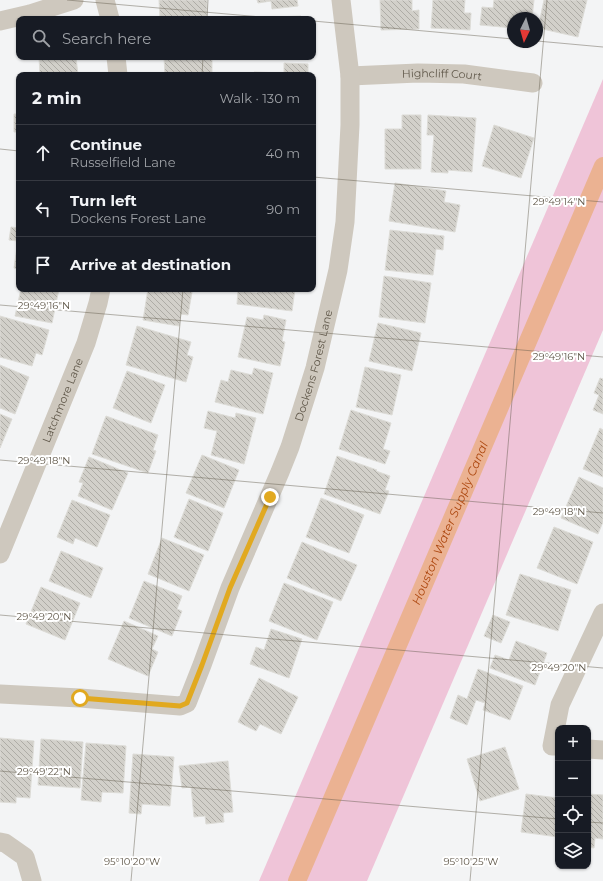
<!DOCTYPE html>
<meta charset="utf-8">
<style>
:root{--surface:#171b24;--page:#242831;--text:#f1f3f6;--muted:#9ea1a6;--line:#363941}
body{margin:0;font-family:Montserrat,sans-serif;background:var(--page);color:var(--text)}
.controls{position:absolute;right:12px;bottom:12px;display:grid;overflow:hidden;border-radius:8px;box-shadow:0 1px 3px #0004}
.controls button{width:36px;height:36px;display:grid;place-items:center;padding:0;border:0;border-bottom:1px solid var(--line);background:var(--surface);color:var(--text);font:20px sans-serif}
.compass{position:absolute;left:507px;top:12px;width:36px;height:36px;border-radius:50%;background:var(--surface);box-shadow:0 1px 3px #0004;rotate:185deg}
.stop{position:absolute;width:12px;height:12px;margin:-9px;border:3px solid #e1a920;border-radius:50%;background:#fff}
.stop.end{background:#e1a920;border-color:#fff;box-shadow:0 1px 4px #0008}
.list{margin:0;padding:0;list-style:none}
h2{display:flex;justify-content:space-between;align-items:center;height:52px;margin:0;padding:0 16px;font-size:17px}
h2 small{font-size:13px;font-weight:400;color:var(--muted)}
.list li{display:grid;grid-template-columns:26px 1fr auto;gap:12px;align-items:center;box-sizing:border-box;height:56px;padding:0 16px;border-top:1px solid var(--line)}
.list b{display:block;font-size:15px;white-space:nowrap}
.list p{margin:0;font-size:13px;white-space:nowrap;color:var(--muted)}
.list em{font-size:13px;font-style:normal;color:var(--muted)}
.icon{flex:none;width:22px;height:22px;fill:none;stroke:currentColor;stroke-width:2;stroke-linecap:round;stroke-linejoin:round}
.map{position:relative;flex:none;width:603px;height:881px;overflow:hidden}
.search{position:absolute;background:var(--surface);box-shadow:0 1px 3px #0004;left:16px;top:16px;width:300px;height:44px;display:flex;align-items:center;gap:10px;box-sizing:border-box;padding:0 14px;border-radius:8px;color:var(--muted);font-size:15px}
.panel{position:absolute;background:var(--surface);box-shadow:0 1px 3px #0004;left:16px;top:72px;width:300px;height:220px;border-radius:8px}
.map>svg:first-child{display:block}
</style>
<div class="map">
<svg width="603" height="881" viewBox="0 0 603 881">
<defs>
<pattern id="building-back-hatch" width="6" height="6" patternUnits="userSpaceOnUse"><rect width="6" height="6" fill="#d2d0ca"/><path d="M-1 5l2 2M0 0l6 6M5-1l2 2" fill="none" stroke="#aeaca6"/></pattern>
</defs>
<rect width="100%" height="100%" fill="#f3f4f5"/>
<path fill="#efc4d8" d="M603,79V330L367,881H259Z"/>
<g fill="none" stroke-linecap="round" stroke-linejoin="round">
<path stroke="#ebb292" stroke-width="18" id="s1" d="M297,881L603,166"/>
</g>
<path fill="url(#building-back-hatch)" stroke="#dddcd7" d="M159,0H207V19H160Z
M257,0H297L298,6L272,9L271,1L258,3Z
M380,0H412V11L419,10V29L381,30Z
M433,0H465L464,13H471L470,30L431,28Z
M494,0H534L532,18H513V28L480,25L482,7L493,8Z
M544,0H587L578,37L538,28Z
M301,16L302,19H245V18Z
M39,57H76L78,75H40Z
M164,57H212V75H165Z
M246,57H295L246,59Z
M284,63L308,64V75H254V72L284,73Z
M14,114H19V132H14Z
M402,115H421V169H385V129H402Z
M428,115L476,118L472,172L448,170V173L431,172L434,135H427Z
M494,125L534,138L521,178L482,166Z
M395,183L446,191L444,202L460,205L455,232L389,221Z
M11,227L19,228V269L14,268L18,241L9,240Z
M390,230L444,236L443,250L436,249L433,275L385,270Z
M384,276L431,283L425,323L379,317Z
M21,289H59L52,323L15,316Z
M148,289H175L192,292L188,315L181,314L179,326L143,320Z
M257,289H295L292,311L237,304L238,290L257,293Z
M264,315L286,320L282,341L285,342L280,366L238,357L247,317L263,320Z
M0,316L49,330L42,355L36,353L32,366L0,357Z
M378,323L421,333L412,371L369,361Z
M137,326L191,342L187,355L193,357L186,382L126,365Z
M0,365L29,377L15,414L0,408Z
M365,367L401,375L392,415L356,407Z
M254,368L273,373L263,414L215,402L221,380L228,382L231,370L252,375Z
M127,371L165,385L151,423L113,408Z
M600,378L603,379V414L593,410L599,395L594,393Z
M351,410L391,423L383,449L390,451L385,464L339,449Z
M208,411L235,418L236,413L256,418L244,464L211,455L217,431L204,428Z
M0,414L12,419L0,448Z
M106,416L158,435L153,450L156,451L148,473L92,454Z
M600,428L603,430V477L583,469Z
M202,455L239,470L224,508L186,493Z
M337,456L377,470L376,471L390,476L385,490L389,491L380,514L324,494Z
M89,457L128,473L112,510L78,496L83,483L79,482Z
M579,477L603,488V522L598,534L561,518Z
M321,498L364,515L349,553L306,537Z
M189,499L223,513L208,551L174,537Z
M72,500L110,515L97,547L75,538L73,544L57,537Z
M554,527L593,542L577,584L537,568Z
M162,538L204,555L189,591L148,574Z
M302,542L357,565L341,601L287,578Z
M61,551L103,568L91,598L49,581Z
M520,574L571,590L558,631L506,615Z
M144,581L182,596L177,609L182,611L172,636L129,618Z
M284,583L333,602L317,640L269,621Z
M41,587L80,603L65,640L26,624Z
M493,615L510,622L501,643L484,636Z
M124,621L158,636L152,649L158,652L148,676L108,659Z
M271,629L302,639L289,678L250,664L256,647L264,650Z
M516,641L547,653L535,685L490,668L495,655L509,660Z
M478,669L523,686L510,720L483,710L485,703L476,700L467,725L450,718L458,695L467,699Z
M259,678L298,697L281,734L260,724L256,731L238,722Z
M0,738L34,741L30,798L16,797V803L0,802Z
M41,739L83,742L80,788L38,785Z
M86,743L126,746L123,793L102,792L101,802L81,800Z
M505,747L519,789L480,801L467,759Z
M133,754L174,757L170,806L142,804L141,814L129,813Z
M228,761L233,812L223,813L224,822L206,824L205,816L194,817L191,787L182,788L179,766Z
M526,794L558,798V837L521,832Z
M588,794L603,795V839L595,838L594,848L588,847Z"/>
<g fill="none" stroke-linecap="round" stroke-linejoin="round">
<g stroke="#cec8be" stroke-width="19">
<path d="M105,0L110,19"/>
<path d="M0,21L30,14L74,0"/>
<path d="M116,57L118,75"/>
<path id="s2" d="M350,76L418,73L464,74L533,83"/>
<path id="s3" d="M0,554L86,343L98,303L101,289"/>
<path id="s4" d="M0,694L80,698L180,706L187,703L202,665L230,588L280,472L290,447L315,368L338,270L345,222L350,125V76L341,0"/>
<path d="M558,746H552L560,705L603,613"/>
<path d="M588,749L603,750"/>
<path d="M0,842L5,843L25,857L32,881"/>
</g>
</g>
<g fill="none" stroke-linecap="round" stroke-linejoin="round">
<path stroke="#e1a920" stroke-width="5" d="M80,698L180,706L187,703L202,665L230,588L270,497"/>
</g>
<path fill="none" stroke="#60584a" stroke-width="1" stroke-opacity="0.45" d="M67,0L284,19M207,19L208,0M313,21L513,39M537,41L603,47M202,75L203,57M0,149L19,151M313,177L603,202M0,305L603,357M0,460L603,513M0,615L603,668M0,771L558,819M588,822L603,823M131,881L183,289M470,881L547,0"/>
<g text-anchor="middle" stroke-width="4" stroke-linejoin="round" paint-order="stroke">
<g font-size="11" fill="#60584a" stroke="#fff">
<text dy="4" stroke="none"><textPath href="#s2" startOffset="92">Highcliff Court</textPath></text>
<text dy="4" stroke="none"><textPath href="#s4" startOffset="549">Dockens Forest Lane</textPath></text>
<text dy="4" stroke="none"><textPath href="#s3" startOffset="166">Latchmore Lane</textPath></text>
</g>
<g font-size="12" font-style="italic" fill="#ad4810" stroke="#fff">
<text dy="4" stroke="none"><textPath href="#s1" startOffset="389">Houston Water Supply Canal</textPath></text>
</g>
</g>
<g font-size="10" text-anchor="middle" fill="#60584a" stroke="#fff" stroke-width="4" stroke-linejoin="round" paint-order="stroke">
<text x="559" y="205">29°49'14"N</text>
<text x="44" y="309">29°49'16"N</text>
<text x="559" y="360">29°49'16"N</text>
<text x="44" y="464">29°49'18"N</text>
<text x="559" y="515">29°49'18"N</text>
<text x="44" y="620">29°49'20"N</text>
<text x="559" y="671">29°49'20"N</text>
<text x="44" y="775">29°49'22"N</text>
<text x="132" y="865">95°10'20"W</text>
<text x="471" y="865">95°10'25"W</text>
</g>
</svg>
<div class="controls">
<button>+</button>
<button>−</button>
<button><svg class="icon" aria-label="locate" viewBox="0 0 24 24"><circle cx="12" cy="12" r="6"/><path d="M12 2v4M12 18v4M2 12h4M18 12h4"/></svg></button>
<button><svg class="icon" aria-label="layers" viewBox="0 0 24 24"><path d="M12 4l9 5-9 5-9-5zM3 14l9 5 9-5"/></svg></button>
</div>
<svg class="compass" viewBox="-18 -18 36 36"><path d="M0-13l5 13h-10z" fill="#e53935"/><path d="M0 13l5-13h-10z" fill="#9ea1a6"/></svg>
<div class="stop" style="left:80px;top:698px"></div>
<div class="stop end" style="left:270px;top:497px"></div>
<div class="search"><svg class="icon" aria-label="search" viewBox="0 0 24 24"><circle cx="10" cy="10" r="6"/><path d="M15 15l6 6"/></svg>Search here</div>
<section class="panel">
<h2>2 min<small>Walk · 130 m</small></h2>
<ul class="list">
<li><svg class="icon" aria-label="ahead" viewBox="0 0 24 24"><path d="M12 20V5M6 11l6-6 6 6"/></svg><div><b>Continue</b><p>Russelfield Lane</p></div><em>40 m</em></li>
<li><svg class="icon" aria-label="left" viewBox="0 0 24 24"><path d="M17 20v-9H6M10 6l-5 5 5 5"/></svg><div><b>Turn left</b><p>Dockens Forest Lane</p></div><em>90 m</em></li>
<li><svg class="icon" aria-label="arrive" viewBox="0 0 24 24"><path d="M6 21V4h12l-3 4 3 4H6"/></svg><div><b>Arrive at destination</b></div></li>
</ul>
</section>
</div>
